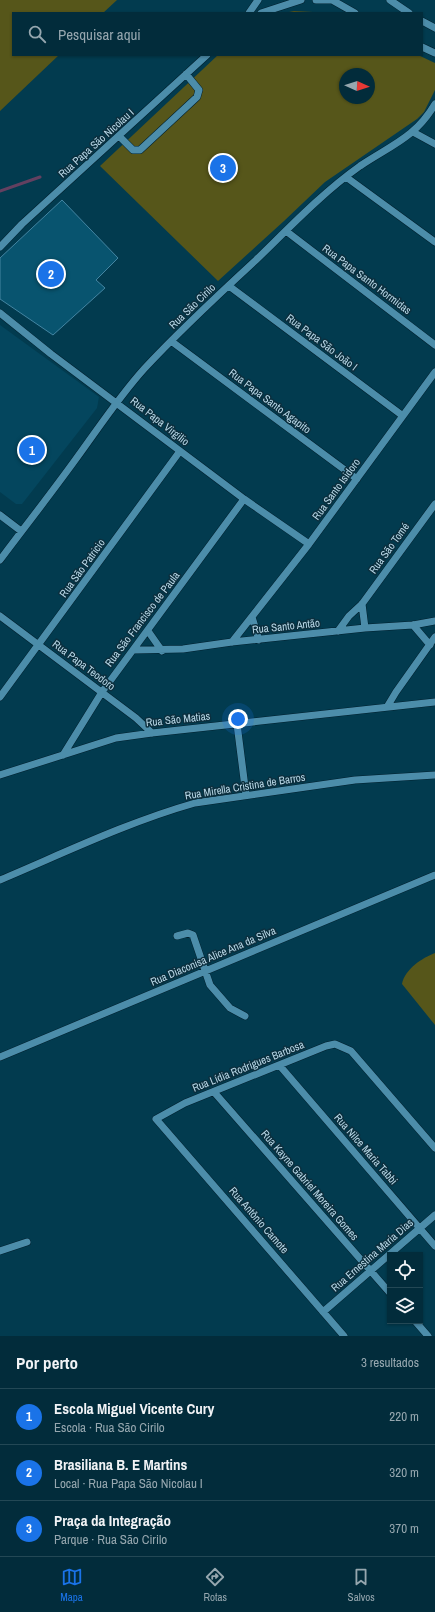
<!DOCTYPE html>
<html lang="pt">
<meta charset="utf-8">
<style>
:root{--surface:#022c3b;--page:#0c3442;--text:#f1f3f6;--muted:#96a7af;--line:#234855;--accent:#1a73e8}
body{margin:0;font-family:"Archivo Narrow",sans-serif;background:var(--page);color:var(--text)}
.controls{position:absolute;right:12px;bottom:12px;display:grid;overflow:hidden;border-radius:0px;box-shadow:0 1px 3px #0004}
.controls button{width:36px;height:36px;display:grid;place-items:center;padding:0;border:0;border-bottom:1px solid var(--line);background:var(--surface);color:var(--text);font:20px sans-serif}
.compass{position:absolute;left:339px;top:68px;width:36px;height:36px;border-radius:50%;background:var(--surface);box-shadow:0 1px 3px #0004;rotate:93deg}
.you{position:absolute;left:238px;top:719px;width:14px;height:14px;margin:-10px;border:3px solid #fff;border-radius:50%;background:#1a73e8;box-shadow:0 0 0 6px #1a73e833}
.badge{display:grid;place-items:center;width:26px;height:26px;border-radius:50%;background:var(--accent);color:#fff;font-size:13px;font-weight:700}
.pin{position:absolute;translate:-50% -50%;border:2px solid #fff;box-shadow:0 1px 4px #0006}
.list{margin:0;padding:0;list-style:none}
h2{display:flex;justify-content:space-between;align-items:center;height:52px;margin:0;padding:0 16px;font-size:17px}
h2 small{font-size:13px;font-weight:400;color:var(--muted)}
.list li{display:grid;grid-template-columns:26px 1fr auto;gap:12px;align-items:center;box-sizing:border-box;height:56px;padding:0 16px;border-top:1px solid var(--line)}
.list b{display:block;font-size:15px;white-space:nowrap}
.list p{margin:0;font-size:13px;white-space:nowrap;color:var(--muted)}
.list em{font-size:13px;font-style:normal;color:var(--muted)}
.icon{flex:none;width:22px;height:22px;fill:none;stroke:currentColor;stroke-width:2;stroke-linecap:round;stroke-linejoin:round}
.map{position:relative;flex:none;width:435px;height:1336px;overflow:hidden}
.search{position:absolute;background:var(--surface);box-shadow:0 1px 3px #0004;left:12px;right:12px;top:12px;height:44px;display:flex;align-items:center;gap:10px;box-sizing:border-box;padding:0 14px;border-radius:0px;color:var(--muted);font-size:15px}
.sheet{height:220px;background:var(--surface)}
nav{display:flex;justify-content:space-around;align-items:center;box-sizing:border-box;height:56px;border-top:1px solid var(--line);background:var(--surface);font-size:11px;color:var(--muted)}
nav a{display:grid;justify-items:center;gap:2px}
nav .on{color:var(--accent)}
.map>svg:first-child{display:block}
</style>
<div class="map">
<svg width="435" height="1336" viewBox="0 0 435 1336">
<rect width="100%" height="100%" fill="#023b4f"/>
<path fill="#04465e" d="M0,325L99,397L97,408L22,504H16L0,492Z"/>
<path fill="#56561a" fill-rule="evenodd" d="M0,0H117L103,13H13V55H59L0,111Z
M294,11L332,13H284Z
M218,55H418L435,63V90L424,112L417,119L325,182L284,221L218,281L100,166ZM345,74H369V98H345Z
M435,953V1025L402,984C405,969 422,958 435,953Z"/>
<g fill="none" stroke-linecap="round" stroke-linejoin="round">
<path stroke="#634060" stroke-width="3" d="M0,191L40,177"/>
</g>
<path fill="#08546f" stroke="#4485a2" d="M62,200L118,258L96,280L105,288L53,335L0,299V258Z"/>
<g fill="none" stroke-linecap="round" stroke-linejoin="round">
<defs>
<path id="minor" d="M316,0H331
M332,0L355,13
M390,0L409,13
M249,13L258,0
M261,13L301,0
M422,21L435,28
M422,47L435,53
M413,132L435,144
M119,136L133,150H140L197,97L199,90L186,74
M346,177L435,242
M286,231L435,345
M0,247L22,224L207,55
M229,286L403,416
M0,313L51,354L244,499L309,544
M171,341L357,479
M0,515L21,531
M0,560C24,528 49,496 73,463C96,432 117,399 144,369C179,331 218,295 256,260C289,228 322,193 360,166C391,145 415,138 435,104
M362,604L365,628
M0,616L136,718L152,733
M252,617L259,640
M413,625L430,645
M148,631L162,651
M338,631L349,616L362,604L435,504
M232,642L309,544L435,372
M134,650L183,649L232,642L365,628L413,625L435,621
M0,697L180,451
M387,707L396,692L435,637
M237,724L246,795
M63,755L102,692L244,499
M0,775L116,738L152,733L435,702
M0,880C64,853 128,822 195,803L355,780L435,775
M177,936L188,933L193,935L210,985L230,1008L245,1016
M0,1057L435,875
M280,1066L435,1246
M214,1092L390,1293
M0,1251L27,1242
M323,1312L435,1215
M415,1321L428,1336
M344,1336L156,1119L185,1103L326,1046L335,1044L351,1051L435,1148"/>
</defs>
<use href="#minor" stroke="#00202e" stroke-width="8"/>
<use href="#minor" stroke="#4c8daa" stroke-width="7"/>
</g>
<g text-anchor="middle" stroke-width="3" stroke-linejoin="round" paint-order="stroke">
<g font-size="11" fill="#b8d7e6" stroke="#0c2f3e">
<text transform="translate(96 143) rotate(-42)" y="4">Rua Papa São Nicolau I</text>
<text transform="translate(367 279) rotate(37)" y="4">Rua Papa Santo Hormidas</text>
<text transform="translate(192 306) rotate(-44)" y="4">Rua São Cirilo</text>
<text transform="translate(322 342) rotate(37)" y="4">Rua Papa São João I</text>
<text transform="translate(270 401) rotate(37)" y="4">Rua Papa Santo Agapito</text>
<text transform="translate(160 421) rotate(38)" y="4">Rua Papa Virgilio</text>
<text transform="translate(336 489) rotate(-54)" y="4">Rua Santo Isidoro</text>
<text transform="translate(389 548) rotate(-54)" y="4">Rua São Tomé</text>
<text transform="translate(82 568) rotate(-54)" y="4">Rua São Patricio</text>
<text transform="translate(142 619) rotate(-53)" y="4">Rua São Francisco de Paula</text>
<text transform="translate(286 626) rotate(-6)" y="4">Rua Santo Antão</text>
<text transform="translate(84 665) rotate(37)" y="4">Rua Papa Teodoro</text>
<text transform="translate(178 719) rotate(-6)" y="4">Rua São Matias</text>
<text transform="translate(245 786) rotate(-9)" y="4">Rua Mirella Cristina de Barros</text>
<text transform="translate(213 956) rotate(-23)" y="4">Rua Diaconisa Alice Ana da Silva</text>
<text transform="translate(248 1066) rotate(-22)" y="4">Rua Lídia Rodrigues Barbosa</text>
<text transform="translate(366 1149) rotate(49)" y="4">Rua Nilce Maria Tabbi</text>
<text transform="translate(310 1185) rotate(49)" y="4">Rua Kayne Gabriel Moreira Gomes</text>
<text transform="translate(259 1220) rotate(49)" y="4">Rua Antônio Camote</text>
<text transform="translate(372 1255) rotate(-41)" y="4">Rua Ernestina Maria Dias</text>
</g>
</g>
</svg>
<div class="controls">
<button><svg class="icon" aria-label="locate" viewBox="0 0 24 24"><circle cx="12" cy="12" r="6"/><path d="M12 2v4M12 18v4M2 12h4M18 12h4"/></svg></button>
<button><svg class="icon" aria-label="layers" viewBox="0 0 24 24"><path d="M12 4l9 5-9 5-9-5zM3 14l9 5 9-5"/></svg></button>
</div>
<svg class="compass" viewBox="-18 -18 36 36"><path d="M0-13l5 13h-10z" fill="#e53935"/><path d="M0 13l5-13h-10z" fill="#96a7af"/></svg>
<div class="you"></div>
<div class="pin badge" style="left:32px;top:450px">1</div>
<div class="pin badge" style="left:51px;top:274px">2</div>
<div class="pin badge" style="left:223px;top:168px">3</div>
<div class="search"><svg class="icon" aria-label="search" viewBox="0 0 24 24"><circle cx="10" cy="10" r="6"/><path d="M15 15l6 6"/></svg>Pesquisar aqui</div>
</div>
<section class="sheet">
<h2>Por perto<small>3 resultados</small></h2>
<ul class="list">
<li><span class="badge">1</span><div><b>Escola Miguel Vicente Cury</b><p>Escola · Rua São Cirilo</p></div><em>220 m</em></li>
<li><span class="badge">2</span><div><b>Brasiliana B. E Martins</b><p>Local · Rua Papa São Nicolau I</p></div><em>320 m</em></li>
<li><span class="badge">3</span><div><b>Praça da Integração</b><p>Parque · Rua São Cirilo</p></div><em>370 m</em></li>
</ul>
</section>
<nav>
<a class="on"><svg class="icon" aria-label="map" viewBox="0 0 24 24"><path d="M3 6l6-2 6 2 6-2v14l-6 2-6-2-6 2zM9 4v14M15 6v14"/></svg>Mapa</a>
<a><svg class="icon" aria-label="directions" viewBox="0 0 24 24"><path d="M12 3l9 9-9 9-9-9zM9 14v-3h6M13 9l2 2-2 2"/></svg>Rotas</a>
<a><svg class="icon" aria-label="saved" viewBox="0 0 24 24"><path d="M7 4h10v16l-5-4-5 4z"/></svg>Salvos</a>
</nav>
